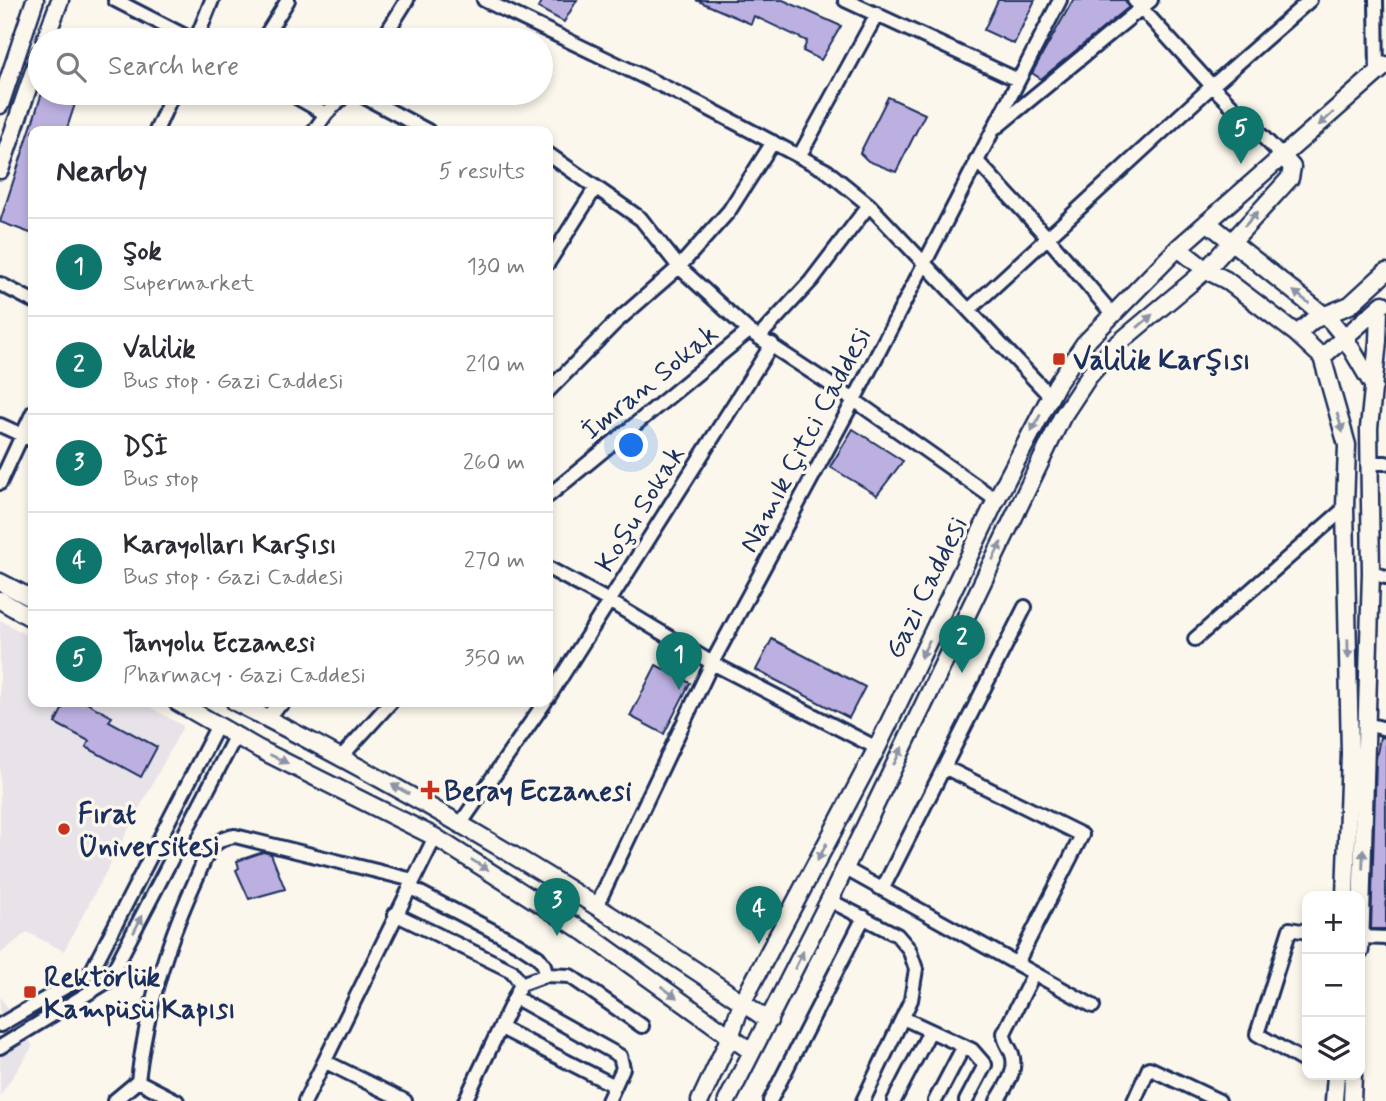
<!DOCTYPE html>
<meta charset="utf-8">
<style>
:root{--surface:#fff;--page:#f2f2f3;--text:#2b2b33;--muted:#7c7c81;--line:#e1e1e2;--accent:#0f766e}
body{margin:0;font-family:Mynerve,sans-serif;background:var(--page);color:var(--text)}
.controls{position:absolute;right:21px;bottom:21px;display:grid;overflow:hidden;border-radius:14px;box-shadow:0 4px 10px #0003}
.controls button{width:63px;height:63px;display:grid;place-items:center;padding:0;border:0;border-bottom:2px solid var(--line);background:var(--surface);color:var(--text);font:35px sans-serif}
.you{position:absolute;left:632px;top:446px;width:24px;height:24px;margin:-18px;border:5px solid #fff;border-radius:50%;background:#1a73e8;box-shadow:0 0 0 10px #1a73e833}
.badge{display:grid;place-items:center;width:46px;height:46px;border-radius:50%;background:var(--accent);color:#fff;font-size:23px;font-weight:700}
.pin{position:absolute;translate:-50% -58px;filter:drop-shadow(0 2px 4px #0008)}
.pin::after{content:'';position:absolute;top:37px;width:24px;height:21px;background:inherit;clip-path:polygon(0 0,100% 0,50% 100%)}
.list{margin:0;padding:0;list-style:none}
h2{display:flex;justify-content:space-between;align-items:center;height:91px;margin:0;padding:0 28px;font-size:30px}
h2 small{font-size:23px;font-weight:400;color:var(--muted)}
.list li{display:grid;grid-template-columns:46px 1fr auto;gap:21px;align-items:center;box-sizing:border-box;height:98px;padding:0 28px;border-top:2px solid var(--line)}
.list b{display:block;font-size:26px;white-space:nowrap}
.list p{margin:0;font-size:23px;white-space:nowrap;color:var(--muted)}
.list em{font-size:23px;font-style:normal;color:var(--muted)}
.icon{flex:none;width:38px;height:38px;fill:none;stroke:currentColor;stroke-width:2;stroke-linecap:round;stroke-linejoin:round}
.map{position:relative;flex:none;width:1386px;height:1101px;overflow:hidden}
.search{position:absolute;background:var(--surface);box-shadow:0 4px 10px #0003;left:28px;top:28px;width:525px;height:77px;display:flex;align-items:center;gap:18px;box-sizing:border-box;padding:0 24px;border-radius:38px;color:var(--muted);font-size:26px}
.panel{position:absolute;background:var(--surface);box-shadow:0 4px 10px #0003;left:28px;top:126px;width:525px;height:581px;border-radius:14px}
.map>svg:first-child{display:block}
</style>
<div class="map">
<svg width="1386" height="1101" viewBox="0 0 1386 1101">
<rect width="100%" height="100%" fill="#fbf7ec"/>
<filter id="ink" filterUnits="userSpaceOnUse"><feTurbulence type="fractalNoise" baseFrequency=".0143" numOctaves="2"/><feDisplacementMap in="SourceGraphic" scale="14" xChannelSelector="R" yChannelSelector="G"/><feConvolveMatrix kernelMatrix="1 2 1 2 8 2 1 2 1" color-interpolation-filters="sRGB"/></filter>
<g filter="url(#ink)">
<path fill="#e8e2e9" d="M0,620L33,639V702H141L183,726L64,951L27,932L0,954Z
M0,997L33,1046L0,1096Z"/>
<path fill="#bcb0e1" stroke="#1b2f5e" stroke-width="2" d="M543,0H577L564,22L538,8Z
M696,0H783L841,26L821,60L803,51L807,41L754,16L751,24Z
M998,0H1035L1014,44L984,30Z
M1073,0H1125L1129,7L1041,79L1032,73Z
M42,93H52L76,101L66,131H33V234L0,222Z
M888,97L925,114L896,172L868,161L860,153Z
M853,429L903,461L877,495L830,467Z
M772,639L865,687L849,718L756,670Z
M656,665L690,683L664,734L630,716Z
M66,702H85L112,717L109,721L157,747L141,777L86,747L89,741L55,723Z
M1380,737L1386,738V929H1371L1376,759Z
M263,852L271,854L285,889L249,899L236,870L239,868L237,861Z"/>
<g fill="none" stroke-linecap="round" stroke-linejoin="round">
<defs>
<path id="minor" d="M115,0L193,40
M484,0L700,104L827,171L869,205L1050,396
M845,0L1018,80
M1134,0L1212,86L1283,157
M1376,0L1377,73
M196,40L212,0
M263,40L288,0
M382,40L407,0
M289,93L326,114
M357,93L428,131
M998,126L1151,0
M156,131L173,93
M314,131L326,114L347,93
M548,154L641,219L679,267L749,331L854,400L996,500
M800,155L877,14
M976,160L1048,238L1114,316
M548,263L596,187
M0,284L33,301
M970,309L1212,86L1310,0
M760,336L811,281L869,205
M548,391L615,323L679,267L729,211L773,142
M0,425L33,440
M1369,463H1386
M0,483L33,412
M548,496L749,331
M548,568L609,601L712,663L877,748
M1371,573L1386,577
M1195,639L1345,508
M548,698L772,344
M265,717L284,702
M1366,724L1386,729
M342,756L391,702
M944,767L1082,835L1017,963
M461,823L545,702
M844,868L1093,1006
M409,887L518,944L538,957L544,965L546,975
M883,888L1025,607
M829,900L897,935L909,949L916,969L911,1000L863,1101
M597,905L712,663L854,400L1060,0
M395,914L512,971L521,984L465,1101
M1307,932L1290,929L1257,1034L1307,1063
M1361,937L1386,938
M521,984L546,975L570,976L642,1026
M516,998L620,1056L623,1068L608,1101
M903,1018L972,1050L985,1065L966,1101
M0,1025L91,972L218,725
M501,1028L615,1086
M0,1047L108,981L236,735
M326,1062L405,1101
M138,1081L177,1101
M114,1101L138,1081C146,1010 167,942 197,877C202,866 206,852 215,844C221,839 227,837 235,836L413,880
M305,1101L435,837
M770,1101L864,917
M894,1101L930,1031
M935,1101L964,1046
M997,1101C1005,1087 1018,1071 1012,1054C1009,1046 1004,1042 1004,1033L1034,973
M1134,1101L1149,1068L1219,1101"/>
<path id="major" d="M45,40L60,0
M0,105L35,0
M0,170L40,53
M1207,222L1331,321L1345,338L1374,387
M1178,248L1206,270L1226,280L1297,334L1322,357
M1297,334L1313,320L1350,305L1386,272
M1322,357L1347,445L1345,508L1350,754L1345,896
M1322,357L1383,304
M0,582L33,599
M0,600L33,619
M177,702L259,749L435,837L586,933L752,1052
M235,702C422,797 597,900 769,1021
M1360,951L1371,573L1369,428L1378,341L1379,308
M700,1101L730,1037L742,1003L877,748L996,500L1057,384L1084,344L1178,248L1386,65
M727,1101L834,891L1062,417L1089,376L1115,346L1206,270L1290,178L1292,167L1283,157
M1334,1101L1336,1075
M1352,1101L1353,1075"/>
</defs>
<use href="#minor" stroke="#1b2f5e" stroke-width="18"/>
<use href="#major" stroke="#1b2f5e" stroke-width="21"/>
<use href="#minor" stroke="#fbf7ec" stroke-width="12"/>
<use href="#major" stroke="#fbf7ec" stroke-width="16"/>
</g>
<defs><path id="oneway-solid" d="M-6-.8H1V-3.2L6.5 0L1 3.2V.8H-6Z" transform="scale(1.75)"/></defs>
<g fill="#8b93a5">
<use href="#oneway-solid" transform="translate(1326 119) rotate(138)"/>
<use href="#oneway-solid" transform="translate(1251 219) rotate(-48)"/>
<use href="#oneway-solid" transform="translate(1301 297) rotate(-142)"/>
<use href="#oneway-solid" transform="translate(1145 321) rotate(-41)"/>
<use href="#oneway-solid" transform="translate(1036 423) rotate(117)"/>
<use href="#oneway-solid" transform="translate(1340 423) rotate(73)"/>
<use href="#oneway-solid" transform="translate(997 551) rotate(-64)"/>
<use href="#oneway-solid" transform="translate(925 649) rotate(116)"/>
<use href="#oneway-solid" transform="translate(1348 649) rotate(89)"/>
<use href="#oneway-solid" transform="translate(898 756) rotate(-64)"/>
<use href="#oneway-solid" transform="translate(279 759) rotate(26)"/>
<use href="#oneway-solid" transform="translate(400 789) rotate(-151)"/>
<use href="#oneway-solid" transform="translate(822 852) rotate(118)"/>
<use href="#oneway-solid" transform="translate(1363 859) rotate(-88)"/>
<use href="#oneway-solid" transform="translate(480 865) rotate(32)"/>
<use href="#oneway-solid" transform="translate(138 924) rotate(-63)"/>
<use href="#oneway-solid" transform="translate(799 960) rotate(-64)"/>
<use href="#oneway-solid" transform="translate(669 992) rotate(36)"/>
</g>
</g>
<g fill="#c8321e" stroke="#fbf7ec" stroke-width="2.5">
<rect x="1052" y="352" width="14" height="14" rx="3.5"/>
<path d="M426.5 779.5h7v7h7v7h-7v7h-7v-7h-7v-7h7z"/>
<circle cx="64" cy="829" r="7"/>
<rect x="23" y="985" width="14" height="14" rx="3.5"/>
</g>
<g text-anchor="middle" stroke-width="7" stroke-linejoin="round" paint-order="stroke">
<g font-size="28" font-weight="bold" fill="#1b2f5e" stroke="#fbf7ec" text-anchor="start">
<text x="1073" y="369">Valilik Karşısı</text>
<text x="444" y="800">Beray Eczanesi</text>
<text x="78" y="823">Fırat<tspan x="78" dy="32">Üniversitesi</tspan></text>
<text x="44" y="986">Rektörlük<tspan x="44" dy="32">Kampüsü Kapısı</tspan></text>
</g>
<g font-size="28" fill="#1b2f5e" stroke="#fbf7ec">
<text transform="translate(649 381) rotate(-39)" y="10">İmran Sokak</text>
<text transform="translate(804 439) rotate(-62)" y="10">Namık Çitci Caddesi</text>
<text transform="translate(639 508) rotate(-58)" y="10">Koşu Sokak</text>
<text transform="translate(925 587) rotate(-64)" y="10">Gazi Caddesi</text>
</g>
</g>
</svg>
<div class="controls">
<button>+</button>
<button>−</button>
<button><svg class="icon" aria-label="layers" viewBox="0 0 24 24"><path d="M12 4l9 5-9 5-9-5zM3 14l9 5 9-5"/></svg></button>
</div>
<div class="you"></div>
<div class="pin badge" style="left:679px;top:690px">1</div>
<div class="pin badge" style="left:962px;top:673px">2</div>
<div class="pin badge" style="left:557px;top:936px">3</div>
<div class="pin badge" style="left:759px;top:944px">4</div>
<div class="pin badge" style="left:1241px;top:164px">5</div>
<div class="search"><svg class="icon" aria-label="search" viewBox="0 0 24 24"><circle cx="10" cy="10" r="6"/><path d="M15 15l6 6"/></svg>Search here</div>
<section class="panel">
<h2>Nearby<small>5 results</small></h2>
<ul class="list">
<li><span class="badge">1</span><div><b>Şok</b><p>Supermarket</p></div><em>130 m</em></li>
<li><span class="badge">2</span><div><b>Valilik</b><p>Bus stop · Gazi Caddesi</p></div><em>210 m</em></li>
<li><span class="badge">3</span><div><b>DSİ</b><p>Bus stop</p></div><em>260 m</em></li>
<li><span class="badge">4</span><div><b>Karayolları Karşısı</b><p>Bus stop · Gazi Caddesi</p></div><em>270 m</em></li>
<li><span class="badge">5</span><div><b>Tanyolu Eczanesi</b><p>Pharmacy · Gazi Caddesi</p></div><em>350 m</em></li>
</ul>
</section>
</div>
